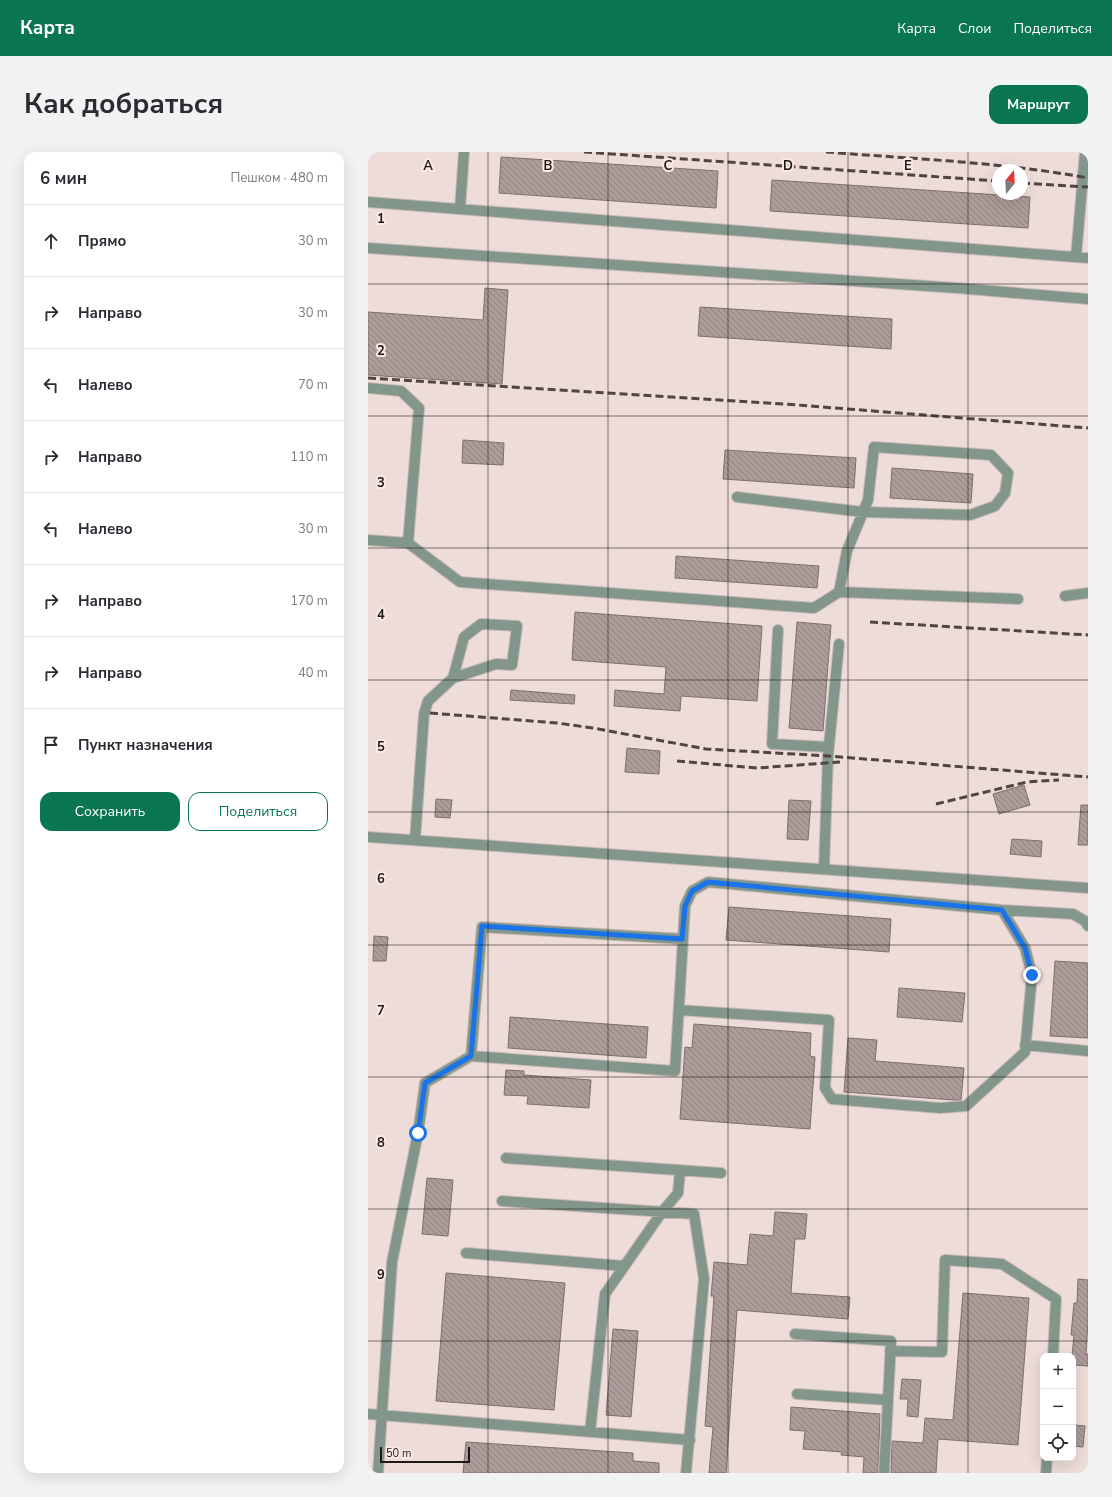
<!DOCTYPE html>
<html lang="ru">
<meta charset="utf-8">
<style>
:root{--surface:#fff;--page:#f2f2f3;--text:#2b2b33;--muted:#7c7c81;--line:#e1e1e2;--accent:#0a764f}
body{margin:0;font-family:"Nunito Sans",sans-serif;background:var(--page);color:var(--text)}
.controls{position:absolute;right:12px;bottom:12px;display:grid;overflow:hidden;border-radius:8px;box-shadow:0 4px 16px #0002}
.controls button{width:36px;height:36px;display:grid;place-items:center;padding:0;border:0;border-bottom:1px solid var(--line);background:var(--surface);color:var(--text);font:20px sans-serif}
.compass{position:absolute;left:624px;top:12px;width:36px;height:36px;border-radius:50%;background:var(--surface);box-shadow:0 4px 16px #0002;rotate:18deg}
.scale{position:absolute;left:12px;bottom:10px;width:90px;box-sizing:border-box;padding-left:4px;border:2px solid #1e1817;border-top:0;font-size:11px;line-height:14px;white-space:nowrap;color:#1e1817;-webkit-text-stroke:3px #fbe9e5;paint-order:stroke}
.stop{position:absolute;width:12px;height:12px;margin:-9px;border:3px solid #1a73e8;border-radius:50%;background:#fff}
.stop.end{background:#1a73e8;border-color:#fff;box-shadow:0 1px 4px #0008}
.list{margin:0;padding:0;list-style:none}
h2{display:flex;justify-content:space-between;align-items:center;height:52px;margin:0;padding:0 16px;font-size:17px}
h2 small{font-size:13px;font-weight:400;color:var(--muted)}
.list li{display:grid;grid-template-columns:26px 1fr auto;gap:12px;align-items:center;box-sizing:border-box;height:72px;padding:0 16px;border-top:1px solid var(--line)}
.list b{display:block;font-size:15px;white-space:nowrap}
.list em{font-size:13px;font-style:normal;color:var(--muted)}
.actions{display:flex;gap:8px;padding:12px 16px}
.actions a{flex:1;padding:9px 0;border:1px solid var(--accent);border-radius:12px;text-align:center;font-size:14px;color:var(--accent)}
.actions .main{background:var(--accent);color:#fff}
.icon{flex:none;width:22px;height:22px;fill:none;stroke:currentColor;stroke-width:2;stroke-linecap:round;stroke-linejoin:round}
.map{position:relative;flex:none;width:720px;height:1321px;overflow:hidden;border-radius:12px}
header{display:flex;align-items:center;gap:24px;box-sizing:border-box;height:56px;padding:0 20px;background:var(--accent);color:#fff}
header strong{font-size:19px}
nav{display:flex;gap:22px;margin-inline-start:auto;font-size:14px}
.intro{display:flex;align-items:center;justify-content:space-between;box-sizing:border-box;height:96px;padding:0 24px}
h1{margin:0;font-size:28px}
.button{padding:10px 18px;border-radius:12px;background:var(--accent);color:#fff;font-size:14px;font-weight:700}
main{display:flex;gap:24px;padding:0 24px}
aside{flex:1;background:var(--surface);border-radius:12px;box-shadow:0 4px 16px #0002}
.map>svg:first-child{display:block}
</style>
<header>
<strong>Карта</strong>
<nav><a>Карта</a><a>Слои</a><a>Поделиться</a></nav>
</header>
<div class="intro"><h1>Как добраться</h1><a class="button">Маршрут</a></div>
<main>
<aside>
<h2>6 мин<small>Пешком · 480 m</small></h2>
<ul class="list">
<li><svg class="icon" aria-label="ahead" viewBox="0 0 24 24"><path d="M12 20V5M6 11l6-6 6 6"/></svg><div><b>Прямо</b></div><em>30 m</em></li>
<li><svg class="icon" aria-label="right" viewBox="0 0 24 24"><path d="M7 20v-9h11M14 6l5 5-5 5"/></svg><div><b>Направо</b></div><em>30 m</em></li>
<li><svg class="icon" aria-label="left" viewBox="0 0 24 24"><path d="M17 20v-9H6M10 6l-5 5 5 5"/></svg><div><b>Налево</b></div><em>70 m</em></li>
<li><svg class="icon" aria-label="right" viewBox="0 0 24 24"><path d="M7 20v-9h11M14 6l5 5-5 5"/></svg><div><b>Направо</b></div><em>110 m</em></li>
<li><svg class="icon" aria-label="left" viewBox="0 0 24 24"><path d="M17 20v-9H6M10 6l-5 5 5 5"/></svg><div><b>Налево</b></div><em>30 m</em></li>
<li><svg class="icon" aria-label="right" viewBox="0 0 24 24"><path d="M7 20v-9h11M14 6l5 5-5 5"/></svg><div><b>Направо</b></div><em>170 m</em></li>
<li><svg class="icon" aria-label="right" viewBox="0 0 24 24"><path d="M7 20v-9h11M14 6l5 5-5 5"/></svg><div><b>Направо</b></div><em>40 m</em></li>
<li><svg class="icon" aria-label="arrive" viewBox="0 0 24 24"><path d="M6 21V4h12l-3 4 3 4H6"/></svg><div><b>Пункт назначения</b></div></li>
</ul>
<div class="actions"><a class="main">Сохранить</a><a>Поделиться</a></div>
</aside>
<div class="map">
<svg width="720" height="1321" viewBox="0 0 720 1321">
<defs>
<pattern id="building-back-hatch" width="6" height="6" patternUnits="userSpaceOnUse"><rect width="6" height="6" fill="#ad9d9a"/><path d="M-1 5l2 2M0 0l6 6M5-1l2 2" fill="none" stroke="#8c7f7d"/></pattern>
</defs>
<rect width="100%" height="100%" fill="#eddcd8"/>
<path fill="url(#building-back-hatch)" stroke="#7e6f6c" d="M133,5L350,19L348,56L131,41Z
M404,28L662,45L660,76L402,59Z
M117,136L140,138L134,232L0,223V160L115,168Z
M332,155L524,167L523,197L330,184Z
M95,288L136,291L135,313L94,311Z
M357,298L488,306L486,336L355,327Z
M524,316L605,322L603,351L522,346Z
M308,404L451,414L449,436L307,426Z
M207,460L394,474L389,549L313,544L312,559L246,554L247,538L296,542L298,515L204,508Z
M429,470L463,473L455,579L421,576Z
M143,538L207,543L206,552L142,548Z
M259,596L292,599L291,622L257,620Z
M656,633L662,653L631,662L625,642Z
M68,647L84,648L82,666L67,665Z
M421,648L443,649L440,688L419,687Z
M713,653H720V693H710Z
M644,687L674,689L673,705L642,702Z
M361,755L523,767L521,800L358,788Z
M6,784L20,785L18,809H5Z
M687,809L720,811V886L682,884Z
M531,836L597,841L594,870L529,865Z
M142,865L280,875L278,906L140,896Z
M326,872L443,881L442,904L447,905L442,977L312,967L317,895L324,896Z
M480,886L509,888L507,909L596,916L593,948H586L476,940Z
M138,918L156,919V923L223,928L221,956L159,952L160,944L136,943Z
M59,1026L85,1028L80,1084L54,1082Z
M407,1060L439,1062L437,1087H427L423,1141L482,1145L480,1167L369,1158L358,1321H341L345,1275L337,1274L346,1144H343L346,1110L379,1113L382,1082L405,1084Z
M78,1121L197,1131L186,1258L68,1249Z
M710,1127L720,1128V1169L718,1202H720V1214L705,1213L704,1204L706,1183H703L706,1151H709Z
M595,1141L661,1146L650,1293L570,1287L568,1321H523L524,1289L555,1291L557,1266L585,1268Z
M245,1177L270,1179L263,1265L238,1263Z
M534,1227L553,1228L550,1265L539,1264L540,1247H532Z
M423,1255L512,1262L510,1321H495L496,1305L473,1303L474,1300L435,1297L437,1279L422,1278Z
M707,1273L717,1274L715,1295L705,1294Z
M98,1290L265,1301V1309L291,1311V1321H95Z"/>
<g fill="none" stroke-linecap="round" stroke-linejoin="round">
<defs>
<path id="minor" d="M0,50L720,106
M92,57L96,0
M0,96L589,136L720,147
M708,105L717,0
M0,236L33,239L51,256L40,391
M0,388L40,391
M40,391L92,430L446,456L471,440L479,399L500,348L506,295L623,303L640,321L637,341L627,354L602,363L495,360L369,345
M471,440L650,447
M697,444L720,441
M410,478L404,592L461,595
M0,685L720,736
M47,688L56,562L60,549L85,526L128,512L144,513L149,474L113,472L96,485L85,526
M456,717L460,604L471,492
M311,858L461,868L457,936L464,947L572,956L598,954L657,900L664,823L657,796L634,758
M657,893L720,899
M103,904L307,919L317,754L324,739L340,730L634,758L705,762L717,769L720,774
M138,1006L353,1021
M134,1049L326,1062L336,1127L318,1321
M98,1101L256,1114
M427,1182L523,1189L520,1248
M522,1199L574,1200L577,1108L634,1112L688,1147L685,1204
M429,1242L520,1248L516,1321
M0,1262L322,1288
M222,1280L237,1142L294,1060L310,1041L312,1019
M10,1321L24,1110L50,981L57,931L103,904L114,775L314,787
M678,1321L679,1306"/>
</defs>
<use href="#minor" stroke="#c8b9b5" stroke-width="12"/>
<use href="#minor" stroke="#82968b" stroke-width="10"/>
<path stroke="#4f4644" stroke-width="3" stroke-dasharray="8 4" stroke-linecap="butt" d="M216,0L630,29
M458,0C545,7 634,10 720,26
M654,31L720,35
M0,226L417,252L720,276
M502,470L720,483
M62,561L189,571L225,576L338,597L460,604L720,625
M309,609L389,616L472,610
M568,652L659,630L691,628"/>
</g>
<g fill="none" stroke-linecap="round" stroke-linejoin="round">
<path stroke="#1a73e8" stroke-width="5" d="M50,981L57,931L103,904L114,774L314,787L317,754L324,739L340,730L634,758L657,796L664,823"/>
</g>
<path fill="none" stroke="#1e1817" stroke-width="1" stroke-opacity="0.55" d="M120,0V1321M240,0V1321M360,0V1321M480,0V1321M600,0V1321M0,132H720M0,264H720M0,396H720M0,528H720M0,660H720M0,793H720M0,925H720M0,1057H720M0,1189H720"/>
<g font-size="13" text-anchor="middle" font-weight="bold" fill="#1e1817" stroke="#fbe9e5" stroke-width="4" stroke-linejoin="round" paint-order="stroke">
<text x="60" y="18">A</text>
<text x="180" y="18">B</text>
<text x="300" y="18">C</text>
<text x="420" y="18">D</text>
<text x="540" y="18">E</text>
<text x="13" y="71">1</text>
<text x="13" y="203">2</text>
<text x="13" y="335">3</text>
<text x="13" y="467">4</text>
<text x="13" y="599">5</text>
<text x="13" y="731">6</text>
<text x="13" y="863">7</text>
<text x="13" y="995">8</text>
<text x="13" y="1127">9</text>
</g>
</svg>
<div class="controls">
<button>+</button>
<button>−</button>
<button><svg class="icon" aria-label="locate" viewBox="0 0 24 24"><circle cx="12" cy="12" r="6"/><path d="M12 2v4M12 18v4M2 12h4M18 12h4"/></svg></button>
</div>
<svg class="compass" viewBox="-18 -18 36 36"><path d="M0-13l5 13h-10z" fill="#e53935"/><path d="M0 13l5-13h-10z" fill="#7c7c81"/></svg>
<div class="scale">50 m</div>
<div class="stop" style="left:50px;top:981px"></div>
<div class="stop end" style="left:664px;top:823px"></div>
</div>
</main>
